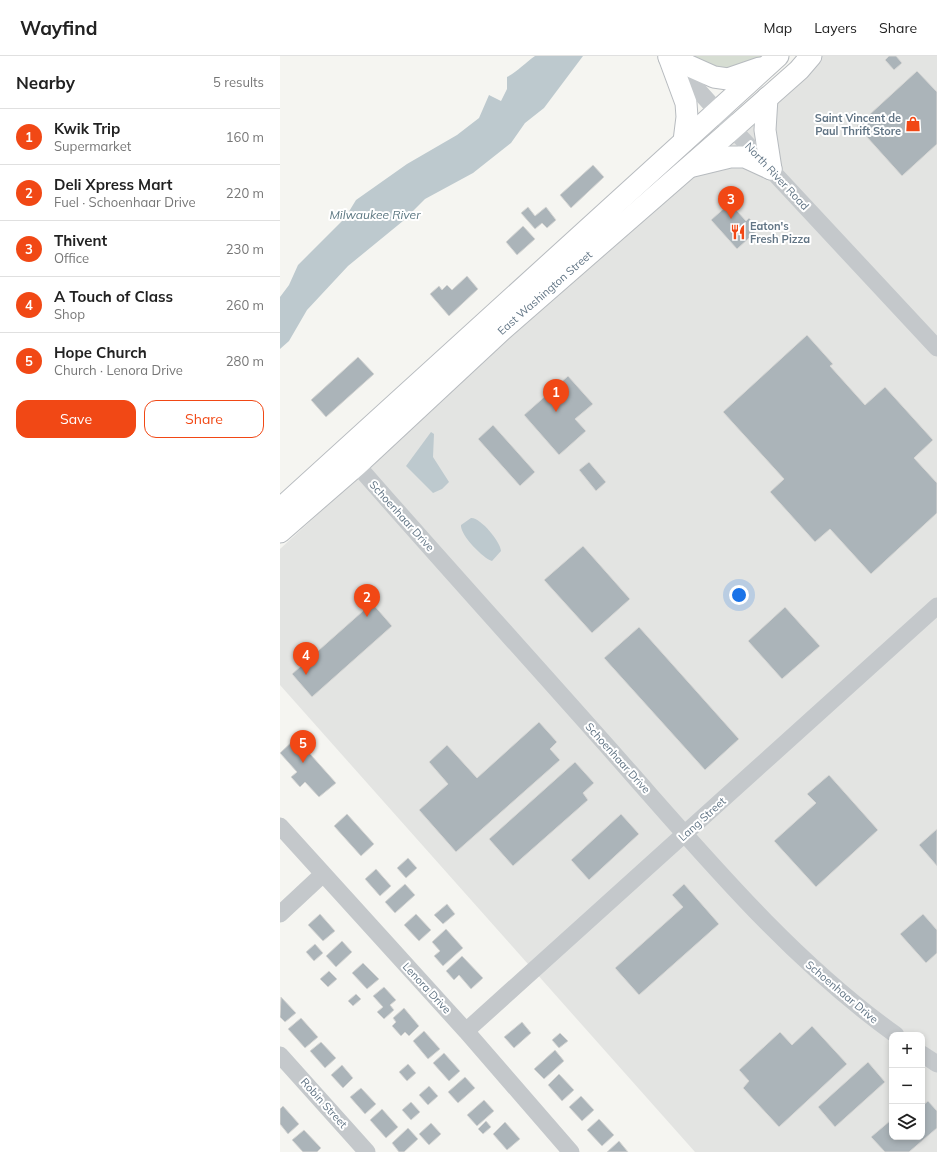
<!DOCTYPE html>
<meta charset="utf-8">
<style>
:root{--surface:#fff;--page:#f2f2f2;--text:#222;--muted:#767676;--line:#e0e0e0;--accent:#f14815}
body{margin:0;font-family:Mulish,sans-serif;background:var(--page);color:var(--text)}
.controls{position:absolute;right:12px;bottom:12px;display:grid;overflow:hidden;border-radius:8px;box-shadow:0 2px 6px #0003}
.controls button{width:36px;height:36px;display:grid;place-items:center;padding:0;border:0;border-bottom:1px solid var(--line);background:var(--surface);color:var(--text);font:20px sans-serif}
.you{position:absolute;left:459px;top:539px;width:14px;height:14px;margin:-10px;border:3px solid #fff;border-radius:50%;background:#1a73e8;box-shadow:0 0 0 6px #1a73e833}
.badge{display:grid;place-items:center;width:26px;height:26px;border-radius:50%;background:var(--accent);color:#fff;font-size:13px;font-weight:700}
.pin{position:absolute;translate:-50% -33px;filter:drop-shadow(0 1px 2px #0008)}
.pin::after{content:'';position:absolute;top:21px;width:14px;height:12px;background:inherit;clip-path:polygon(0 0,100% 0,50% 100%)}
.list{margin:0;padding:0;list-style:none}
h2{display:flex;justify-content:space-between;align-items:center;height:52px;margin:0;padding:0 16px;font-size:17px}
h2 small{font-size:13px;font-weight:400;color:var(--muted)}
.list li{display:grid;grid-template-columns:26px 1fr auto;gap:12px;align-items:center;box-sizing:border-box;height:56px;padding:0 16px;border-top:1px solid var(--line)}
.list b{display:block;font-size:15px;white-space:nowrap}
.list p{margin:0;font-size:13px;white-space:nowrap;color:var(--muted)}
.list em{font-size:13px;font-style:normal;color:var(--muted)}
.actions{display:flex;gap:8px;padding:12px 16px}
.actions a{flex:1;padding:9px 0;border:1px solid var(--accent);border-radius:12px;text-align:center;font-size:14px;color:var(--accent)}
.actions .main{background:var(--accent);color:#fff}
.icon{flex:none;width:22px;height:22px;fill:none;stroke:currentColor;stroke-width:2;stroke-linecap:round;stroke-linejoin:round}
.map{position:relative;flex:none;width:657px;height:1096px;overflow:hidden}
header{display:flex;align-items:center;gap:24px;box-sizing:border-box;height:56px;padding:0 20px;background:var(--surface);border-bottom:1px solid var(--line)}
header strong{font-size:19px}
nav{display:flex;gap:22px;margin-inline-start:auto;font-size:14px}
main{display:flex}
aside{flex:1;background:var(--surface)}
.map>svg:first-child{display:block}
</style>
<header>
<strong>Wayfind</strong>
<nav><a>Map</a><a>Layers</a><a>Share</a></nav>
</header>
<main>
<aside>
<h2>Nearby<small>5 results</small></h2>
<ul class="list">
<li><span class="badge">1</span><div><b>Kwik Trip</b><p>Supermarket</p></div><em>160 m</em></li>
<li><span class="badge">2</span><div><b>Deli Xpress Mart</b><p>Fuel · Schoenhaar Drive</p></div><em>220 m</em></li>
<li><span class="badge">3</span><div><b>Thivent</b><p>Office</p></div><em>230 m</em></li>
<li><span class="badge">4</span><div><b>A Touch of Class</b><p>Shop</p></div><em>260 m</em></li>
<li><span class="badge">5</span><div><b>Hope Church</b><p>Church · Lenora Drive</p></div><em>280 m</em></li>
</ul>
<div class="actions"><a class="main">Save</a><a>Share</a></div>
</aside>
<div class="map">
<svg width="657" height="1096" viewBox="0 0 657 1096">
<rect width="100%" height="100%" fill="#f5f5f1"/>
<path fill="#e3e4e2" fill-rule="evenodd" d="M535,0H657V1096H415L0,629V493ZM612,979H642V1081H612Z"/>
<path fill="#d6ddd2" d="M414,0H482C457,17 439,20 414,0Z"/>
<path fill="#bdc9ce" d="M255,0H303L264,52L245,67L231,87L193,117L145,143L123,165L68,210L27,254L9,285L0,293V241L9,229L18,209L65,162L76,144L127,108L177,79L199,62L209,39L221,45L227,33V21C238,15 245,7 255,0Z
M151,376L154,378L153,401L169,426L162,433L153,437L126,410Z
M191,462C200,461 221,486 221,495L212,505C203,502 180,479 181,469Z"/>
<path fill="#abb4b9" stroke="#d6d6d4" d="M609,0H616L622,7L614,14L605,4Z
M637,15L657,36V88L622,120L577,70Z
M313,109L324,121L291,152L280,139Z
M450,147L466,165L469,162L479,173L457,193L431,164Z
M248,151L255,160L266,151L276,164L267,172L262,167L255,173L241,157Z
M243,170L255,183L237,199L226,186Z
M187,220L198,233L169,260L150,238L159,230L162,234L167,229L172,234Z
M527,279L553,308L550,310L585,349L605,331L653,384L634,402L657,427V457L591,518L550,473L535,486L490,436L504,423L443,356Z
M78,301L94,318L46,361L31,344Z
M288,320L313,348L295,363L306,375L279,399L244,359Z
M213,369L255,416L240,430L198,383Z
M309,406L326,426L316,435L299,414Z
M303,490L350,543L312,577L264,524Z
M92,547L112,570L32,641L12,618Z
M505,551L540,590L502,623L468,585Z
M359,571L459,683L425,714L324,602Z
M259,666L277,686L270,693L280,704L176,796L139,754L168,728L149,706L167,689L197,722Z
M17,681L25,689L23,690L56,727L39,741L25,726L20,731L11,721L17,716L0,697Z
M295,706L314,727L303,737L308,744L233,810L209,783Z
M549,719L598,774L536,831L494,785L536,747L527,738Z
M67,758L94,788L81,800L54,770Z
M341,758L359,778L309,824L291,804Z
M657,773V810L639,789Z
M128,802L137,812L126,822L117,812Z
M96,813L111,830L100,840L85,823Z
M125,828L135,839L115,857L105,846Z
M404,828L439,868L359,939L335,912L403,851L392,839Z
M167,848L175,858L163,868L154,859Z
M40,858L55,875L43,885L28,869Z
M136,858L151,874L139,885L124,869Z
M643,858L657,874V897L646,907L620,878Z
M166,873L183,892L163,910L154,900L160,895L152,886Z
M62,885L72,896L56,911L46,900Z
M35,888L43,897L34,905L26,896Z
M182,900L203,922L191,933L179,919L174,924L166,915Z
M83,907L99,923L87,933L72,917Z
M49,915L57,923L48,931L40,923Z
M104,931L116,944L110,949L114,954L104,963L97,956L103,951L93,940Z
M76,938L81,943L73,950L68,945Z
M1,941L16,957L5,966L0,961Z
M124,952L139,970L129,980L125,976L121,980L112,970L116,966L113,962Z
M21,962L38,981L25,992L8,973Z
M242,966L251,977L234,992L224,981Z
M532,970L567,1008L499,1071L463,1032L469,1025L459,1014L500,976L512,989Z
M144,975L160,993L148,1003L133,985Z
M280,977L288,985L279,992L272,984Z
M41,986L56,1002L45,1012L30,995Z
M275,994L284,1005L264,1023L254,1013Z
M164,997L180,1015L169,1025L153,1007Z
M588,1006L605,1026L555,1071L538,1051Z
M128,1008L136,1017L127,1025L119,1016Z
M62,1009L73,1022L63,1032L51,1019Z
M279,1018L294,1034L282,1045L268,1029Z
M185,1021L195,1032L178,1047L168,1036Z
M149,1030L158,1040L148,1049L139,1039Z
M81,1032L96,1048L85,1058L70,1041Z
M301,1040L314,1054L302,1065L289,1051Z
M204,1044L214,1055L197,1070L187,1059Z
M648,1045L657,1055V1072L629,1096H605L591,1081L611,1064L612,1081H642V1050Z
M131,1046L140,1056L131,1064L122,1054Z
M3,1050L19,1068L8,1078L0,1068V1053Z
M102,1053L118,1071L106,1082L90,1064Z
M319,1063L334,1079L322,1090L307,1074Z
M206,1065L211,1071L203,1078L198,1073Z
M225,1066L240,1083L227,1094L213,1078Z
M151,1067L161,1078L149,1089L139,1078Z
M128,1072L138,1083L124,1096H119L112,1087Z
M24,1074L41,1092L37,1096H23L12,1084Z
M339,1085L348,1096H327Z"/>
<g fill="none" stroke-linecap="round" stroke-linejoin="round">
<defs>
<g id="major">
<path d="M389,1L434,21L448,23L480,12"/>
<path d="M389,1L406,47L407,61L404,85"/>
<path d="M487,42L485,74L491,113"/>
<path d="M413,110L450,101H465L491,113"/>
<path d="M0,453L498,0"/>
<path id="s1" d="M0,476L77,409L222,274L441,83L519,14L531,0"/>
</g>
</defs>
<use href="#major" stroke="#b7bbbf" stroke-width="23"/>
<path stroke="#c4c8cb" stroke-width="17" d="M392,5L453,73L657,292
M77,409C167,512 259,613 350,716C432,809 514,906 616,979
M0,770L186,975L291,1096
M0,858L43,818
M186,975L657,550
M642,998L657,1008
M0,999L87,1096"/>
<use href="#major" stroke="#fff" stroke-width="21"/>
</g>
<defs>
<symbol id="shop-bare" viewBox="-9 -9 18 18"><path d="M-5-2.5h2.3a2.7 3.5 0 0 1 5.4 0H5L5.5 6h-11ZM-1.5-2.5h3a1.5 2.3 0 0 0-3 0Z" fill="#f14815" stroke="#fff" stroke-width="2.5" paint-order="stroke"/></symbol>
<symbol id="restaurant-bare" viewBox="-9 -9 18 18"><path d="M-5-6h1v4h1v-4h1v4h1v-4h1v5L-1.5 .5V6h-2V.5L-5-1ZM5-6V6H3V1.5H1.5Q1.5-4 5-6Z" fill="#f14815" stroke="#fff" stroke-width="2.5" paint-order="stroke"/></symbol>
</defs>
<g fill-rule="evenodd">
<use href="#shop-bare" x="622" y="57" width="22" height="22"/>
<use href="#restaurant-bare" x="447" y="165" width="22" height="22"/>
</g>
<g text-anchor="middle" stroke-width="4" stroke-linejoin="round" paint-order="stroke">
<g font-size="11" font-weight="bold" fill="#627585" stroke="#fff" text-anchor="end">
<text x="621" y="66">Saint Vincent de<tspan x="621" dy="13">Paul Thrift Store</tspan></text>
<text x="470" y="174" text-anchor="start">Eaton's<tspan x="470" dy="13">Fresh Pizza</tspan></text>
</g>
<g font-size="11" fill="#627585" stroke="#fff">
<text transform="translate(497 120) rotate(47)" y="4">North River Road</text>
<text dy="4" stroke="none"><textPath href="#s1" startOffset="357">East Washington Street</textPath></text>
<text transform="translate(122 460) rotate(48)" y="4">Schoenhaar Drive</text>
<text transform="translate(338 702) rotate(48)" y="4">Schoenhaar Drive</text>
<text transform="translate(422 763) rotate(-42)" y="4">Lang Street</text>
<text transform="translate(147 932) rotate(47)" y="4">Lenora Drive</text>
<text transform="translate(562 936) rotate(40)" y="4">Schoenhaar Drive</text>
<text transform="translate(44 1047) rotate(48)" y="4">Robin Street</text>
</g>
<g font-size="12" font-style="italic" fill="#5d7882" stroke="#fff">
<text x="95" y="163">Milwaukee River</text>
</g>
</g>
</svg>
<div class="controls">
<button>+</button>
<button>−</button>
<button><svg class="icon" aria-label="layers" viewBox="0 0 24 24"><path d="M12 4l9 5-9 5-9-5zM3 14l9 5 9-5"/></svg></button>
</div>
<div class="you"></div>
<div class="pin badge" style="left:276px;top:356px">1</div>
<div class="pin badge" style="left:87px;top:561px">2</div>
<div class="pin badge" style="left:451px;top:163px">3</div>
<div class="pin badge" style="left:26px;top:619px">4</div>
<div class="pin badge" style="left:23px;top:707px">5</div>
</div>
</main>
